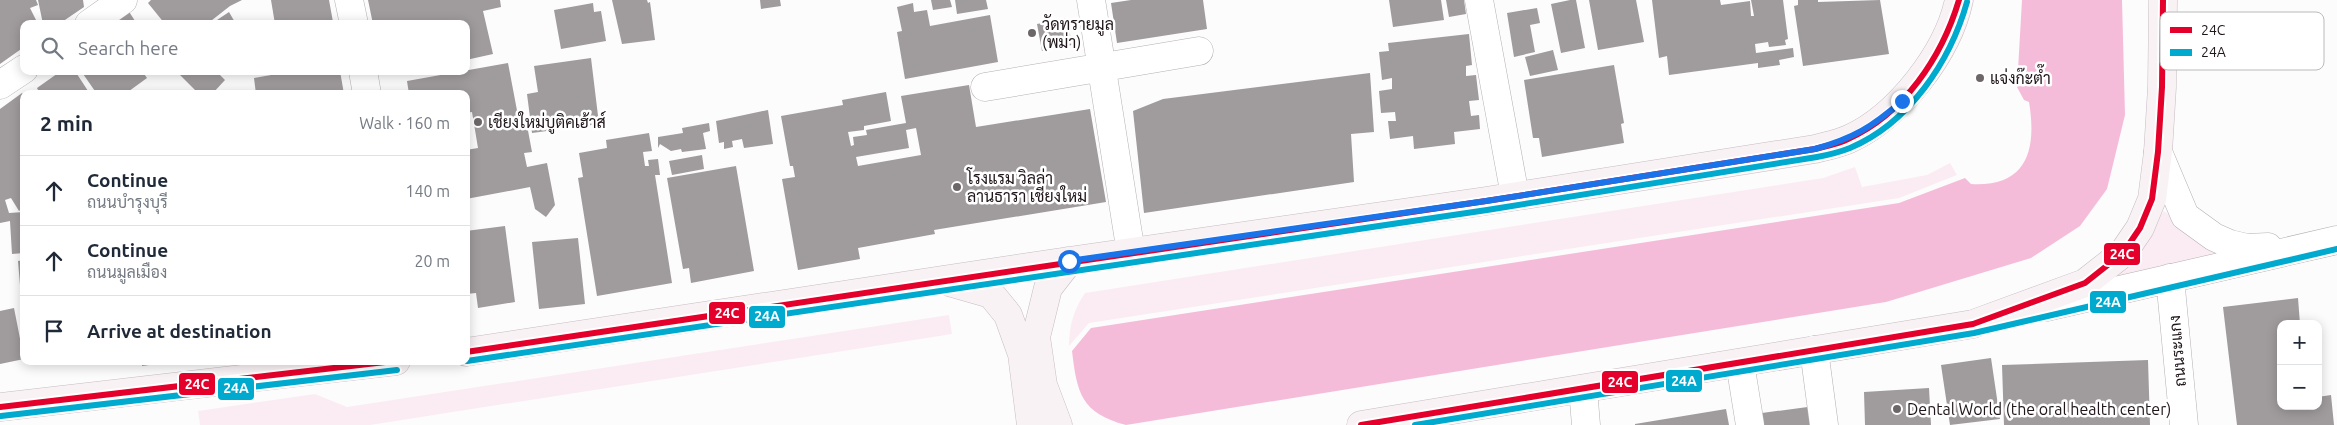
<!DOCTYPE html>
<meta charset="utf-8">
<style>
:root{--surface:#fff;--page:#f6f6f7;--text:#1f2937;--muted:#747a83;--line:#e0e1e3}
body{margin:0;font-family:Ubuntu,Sarabun,sans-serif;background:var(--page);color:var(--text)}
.controls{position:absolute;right:15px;bottom:15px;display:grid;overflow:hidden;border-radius:10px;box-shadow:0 2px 12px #0003}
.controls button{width:45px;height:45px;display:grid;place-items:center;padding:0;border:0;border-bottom:1px solid var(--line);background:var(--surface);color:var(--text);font:25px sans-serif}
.stop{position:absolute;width:15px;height:15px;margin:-11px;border:4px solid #1a73e8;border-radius:50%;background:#fff}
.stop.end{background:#1a73e8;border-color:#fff;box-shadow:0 1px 5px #0008}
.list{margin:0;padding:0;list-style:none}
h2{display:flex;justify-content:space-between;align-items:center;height:65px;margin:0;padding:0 20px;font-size:21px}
h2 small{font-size:16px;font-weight:400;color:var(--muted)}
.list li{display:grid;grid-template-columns:32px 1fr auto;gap:15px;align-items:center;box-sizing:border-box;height:70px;padding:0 20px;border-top:1px solid var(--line)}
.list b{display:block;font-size:19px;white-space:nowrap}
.list p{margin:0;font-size:16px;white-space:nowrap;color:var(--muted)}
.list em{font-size:16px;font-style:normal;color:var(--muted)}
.icon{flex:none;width:28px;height:28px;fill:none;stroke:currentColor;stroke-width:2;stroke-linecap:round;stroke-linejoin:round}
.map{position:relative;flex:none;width:2337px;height:425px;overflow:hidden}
.search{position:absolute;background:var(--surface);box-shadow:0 2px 12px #0003;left:20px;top:20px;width:450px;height:55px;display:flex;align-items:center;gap:12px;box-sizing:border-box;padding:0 18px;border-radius:10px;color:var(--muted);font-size:19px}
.panel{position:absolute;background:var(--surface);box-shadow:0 2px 12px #0003;left:20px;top:90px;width:450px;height:275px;border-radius:10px}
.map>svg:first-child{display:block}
</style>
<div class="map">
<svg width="2337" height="425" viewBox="0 0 2337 425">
<rect width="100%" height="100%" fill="#fcfcfc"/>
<path fill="#fbecf3" d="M1950,163L1957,175L1899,198L1089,323L1069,346C1069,326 1074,309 1085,293L1823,178L1855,167L1862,187L1927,175Z
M2164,211L2222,252L2115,277Z
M949,315L952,334L370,425H200L198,411L315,394L347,407Z"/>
<path fill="#f5bcda" d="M2022,0H2122L2125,115L2107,189L2080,226L2031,258L1886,302L1126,425C1081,413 1077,393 1072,351L1091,328L1899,203L1965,178L1971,184C2027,187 2037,150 2029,102L2024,100L2017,87Z"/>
<path fill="#a09b9d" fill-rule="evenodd" d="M0,0H36L38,5L30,8L38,24H24V47L0,64Z
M38,0H83L84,7L59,24H43Z
M151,0H242L230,6L207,24H165L148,3Z
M271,0H329L333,22L275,24Z
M368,0H500L501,7L483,11L493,54L466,60V24H373Z
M612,0H647L648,3L650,2L655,40L622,44Z
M760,0H780L781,6L761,9Z
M931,0H950L952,7L933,10Z
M955,0H986L988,9L957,14Z
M1131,0H1203L1207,29L1117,43L1111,3Z
M1389,0H1441L1444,20L1393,27Z
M1446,0H1464L1466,14L1449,17Z
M1570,0H1576L1585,48L1561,53L1551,4Z
M1589,0H1636L1644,42L1598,50Z
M1652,0H1720L1721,5L1750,1L1751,16H1754L1751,0H1783L1788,39L1785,40L1786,45L1769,47L1768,42L1755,44L1756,53L1793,48L1794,57L1779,60L1780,65L1758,68V63L1669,75L1667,56L1659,58Z
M1798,0H1818V2L1880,0L1889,54L1803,66L1794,6L1798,5Z
M593,3L594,12L601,11L606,41L561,49L554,10Z
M913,3L914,12L927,10L930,26L990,15L998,62L905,79L897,32L902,31L897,7Z
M126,7L137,24H111Z
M1537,8L1540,23L1530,25L1535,52L1514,57L1507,13Z
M229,12L236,24H211Z
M1067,18L1072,45L1042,51L1037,24Z
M1469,34L1472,65L1466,66V76L1476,75L1479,100L1469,101L1471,116L1479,115L1480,129L1454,132L1455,144L1414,149L1413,136L1390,139L1388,121H1396L1395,112L1381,113L1379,91L1392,89V78L1382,80L1379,52L1389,51L1388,43Z
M1553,50L1558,70L1530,76L1525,57Z
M591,58L599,124L532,133L527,94L538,92L534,66Z
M508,63L519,121L526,120L532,152L524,153L527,167L547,163L555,205L546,217L535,209L530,187L466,199V150L478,148L472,112L466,113V94H409L407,81Z
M1614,65L1624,123L1621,124L1624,143L1542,157L1539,138H1533L1524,80Z
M61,71H75L90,94H40L37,88Z
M81,71H142L147,78L125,94H97Z
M176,71H216L225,80L212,94H199Z
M276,71H340L344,94H256L254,78L277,74Z
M1370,73L1374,132L1351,134L1354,182L1144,213L1133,111L1163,99Z
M969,85L976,127L1090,109L1106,202L934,230L935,234L858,248L860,259L798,270L782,179L795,177L793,166H790L781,116L843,105L842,100L886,92L891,121L864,126V130L848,132L851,146L854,145L853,137L867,135L866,130L906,123L901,96ZM916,128L921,155L858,166L856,157L909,148L906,130Z
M22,93L24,95V207L19,211L11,198L5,200L9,213L24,212V253L12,254L10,221L0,223V109Z
M768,110L773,144L744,148L742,139L732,141L733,147L724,149V142L719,143L716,121Z
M709,123L710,131L703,133L706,149L682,152L681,149L671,151L660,144L658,148V137L683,133L682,128Z
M649,133L652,151L643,152L645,166H649L648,160L658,159L660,175H655L672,283L597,296L578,178L583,177L579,153L607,148L606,140Z
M702,155L704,169L672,175L669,161Z
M736,166L754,271L691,283L689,268L683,269L667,178Z
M505,226L515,302L478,308L476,293L466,294V231Z
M578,238L585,304L539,309L532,242Z
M24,260V309H22L18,261Z
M2298,298L2300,324H2281V406H2318V397L2331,395L2334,425H2237L2223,307Z
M14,308L24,359L0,364V311Z
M1991,358L2000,419L1950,425L1941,365Z
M2148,360L2150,425H2004L2002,365Z
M75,361H103V363L75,365Z
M142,361H170V362L142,366Z
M1929,388L1931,425H1865L1864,392Z
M1815,406L1818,425H1764L1762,413Z
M1726,409L1729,425H1635V424Z"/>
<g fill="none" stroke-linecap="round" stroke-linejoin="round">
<defs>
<path id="minor" d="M349,0L354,24
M1091,0L1131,253
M1479,0L1515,196
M89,24L123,0
M363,71L367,94
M0,85L24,69
M985,87L1199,51
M2158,152L2185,216L2214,237L2230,244L2247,248L2268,247
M2170,278L2184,425
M2046,307L2337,240
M1814,350L1824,425
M1740,363L1750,425
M1583,389L1586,425"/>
<path id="major" d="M949,282L991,294L1008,315L1022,354L1031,425
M466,352L1069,261L1486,201L1815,149C1826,146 1838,144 1849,139C1898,117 1948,53 1959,0
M0,407L396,361
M1058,425L1043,385L1036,337L1048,288L1069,261
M1361,425L1973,324L2085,283L2123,253L2140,228L2152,199L2158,152L2162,87L2163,0"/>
</defs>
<use href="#minor" stroke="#b5b0b2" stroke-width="29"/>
<use href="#major" stroke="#c7bcc2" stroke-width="29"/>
<use href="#minor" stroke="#fff" stroke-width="28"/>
<use href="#major" stroke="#f9f2f5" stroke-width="28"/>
<defs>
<path id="bus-1" d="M466,352L1486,201L1815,149C1826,146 1838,144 1848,139C1904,114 1942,57 1959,0
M0,407L394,361
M1361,425L1973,324L2085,283L2123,253L2140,228L2152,199L2158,152L2162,87L2163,0"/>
<path id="bus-2" d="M467,361L1487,210L1817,157C1828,155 1840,152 1850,148C1909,123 1950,62 1967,2
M1,416L397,370
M1415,425L1974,333L2337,249"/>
</defs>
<use href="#bus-1" stroke="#fff" stroke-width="10"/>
<use href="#bus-2" stroke="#fff" stroke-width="10"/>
<use href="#bus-1" stroke="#e4002b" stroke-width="6"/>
<use href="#bus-2" stroke="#00a9ce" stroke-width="6"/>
</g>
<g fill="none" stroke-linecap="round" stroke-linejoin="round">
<path stroke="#1a73e8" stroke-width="6" d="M1069,261L1486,201L1815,149C1854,138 1872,127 1902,101"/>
</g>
<g fill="#6c6669" stroke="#fff" stroke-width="2">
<circle cx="1032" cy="33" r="5"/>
<circle cx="1980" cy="78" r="5"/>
<circle cx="478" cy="122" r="5"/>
<circle cx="957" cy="187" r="5"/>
<circle cx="1897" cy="409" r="5"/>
</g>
<g text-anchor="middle" stroke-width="5" stroke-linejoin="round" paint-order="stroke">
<g font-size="16" fill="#1f151a" stroke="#fff" text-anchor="start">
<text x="1042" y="30">วัดทรายมูล<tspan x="1042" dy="18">(พม่า)</tspan></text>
<text x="1990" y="84">แจ่งก๊ะต๊ำ</text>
<text x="488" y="128">เชียงใหม่บูติคเฮ้าส์</text>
<text x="967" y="184">โรงแรม วิลล่า<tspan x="967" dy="18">ลานธารา เชียงใหม่</tspan></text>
<text x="1907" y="415">Dental World (the oral health center)</text>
</g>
<g font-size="16" fill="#1f151a" stroke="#fff">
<text transform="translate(2177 351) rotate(-95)" y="6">ถนนระแกง</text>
</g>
</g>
<rect x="2160" y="12" width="164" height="58" rx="8" fill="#fff" stroke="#bcb9ba" stroke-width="1"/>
<rect x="2170" y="27" width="22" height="6" fill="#e4002b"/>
<rect x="2170" y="49" width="22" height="7" fill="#00a9ce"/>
<g font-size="14" fill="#1f151a">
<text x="2201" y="35">24C</text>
<text x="2201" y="57">24A</text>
</g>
<g stroke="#fff" stroke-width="2">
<rect x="2103" y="242" width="38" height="24" rx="5" fill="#e4002b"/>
<rect x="2089" y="290" width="38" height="24" rx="5" fill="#00a9ce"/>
<rect x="708" y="301" width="38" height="24" rx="5" fill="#e4002b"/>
<rect x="748" y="305" width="38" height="24" rx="5" fill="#00a9ce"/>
<rect x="1665" y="369" width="38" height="24" rx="5" fill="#00a9ce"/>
<rect x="1601" y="370" width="38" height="24" rx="5" fill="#e4002b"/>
<rect x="178" y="372" width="38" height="24" rx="5" fill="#e4002b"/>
<rect x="217" y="377" width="38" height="24" rx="5" fill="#00a9ce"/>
</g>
<g font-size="14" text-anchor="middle" font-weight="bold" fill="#fff">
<text x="2122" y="259">24C</text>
<text x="2108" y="307">24A</text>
<text x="727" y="318">24C</text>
<text x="767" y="321">24A</text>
<text x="1684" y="386">24A</text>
<text x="1620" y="387">24C</text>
<text x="197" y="389">24C</text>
<text x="236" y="393">24A</text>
</g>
</svg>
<div class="controls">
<button>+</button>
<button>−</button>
</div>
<div class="stop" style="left:1069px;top:261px"></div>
<div class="stop end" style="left:1902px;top:101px"></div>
<div class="search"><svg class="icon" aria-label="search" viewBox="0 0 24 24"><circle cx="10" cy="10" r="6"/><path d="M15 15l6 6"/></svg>Search here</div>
<section class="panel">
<h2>2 min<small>Walk · 160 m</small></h2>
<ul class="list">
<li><svg class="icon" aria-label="ahead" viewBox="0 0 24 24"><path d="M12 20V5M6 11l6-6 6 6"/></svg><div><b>Continue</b><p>ถนนบำรุงบุรี</p></div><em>140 m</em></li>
<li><svg class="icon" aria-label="ahead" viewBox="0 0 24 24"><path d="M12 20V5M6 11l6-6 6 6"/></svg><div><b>Continue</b><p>ถนนมูลเมือง</p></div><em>20 m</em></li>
<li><svg class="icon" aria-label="arrive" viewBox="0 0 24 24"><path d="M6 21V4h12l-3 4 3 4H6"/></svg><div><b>Arrive at destination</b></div></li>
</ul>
</section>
</div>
